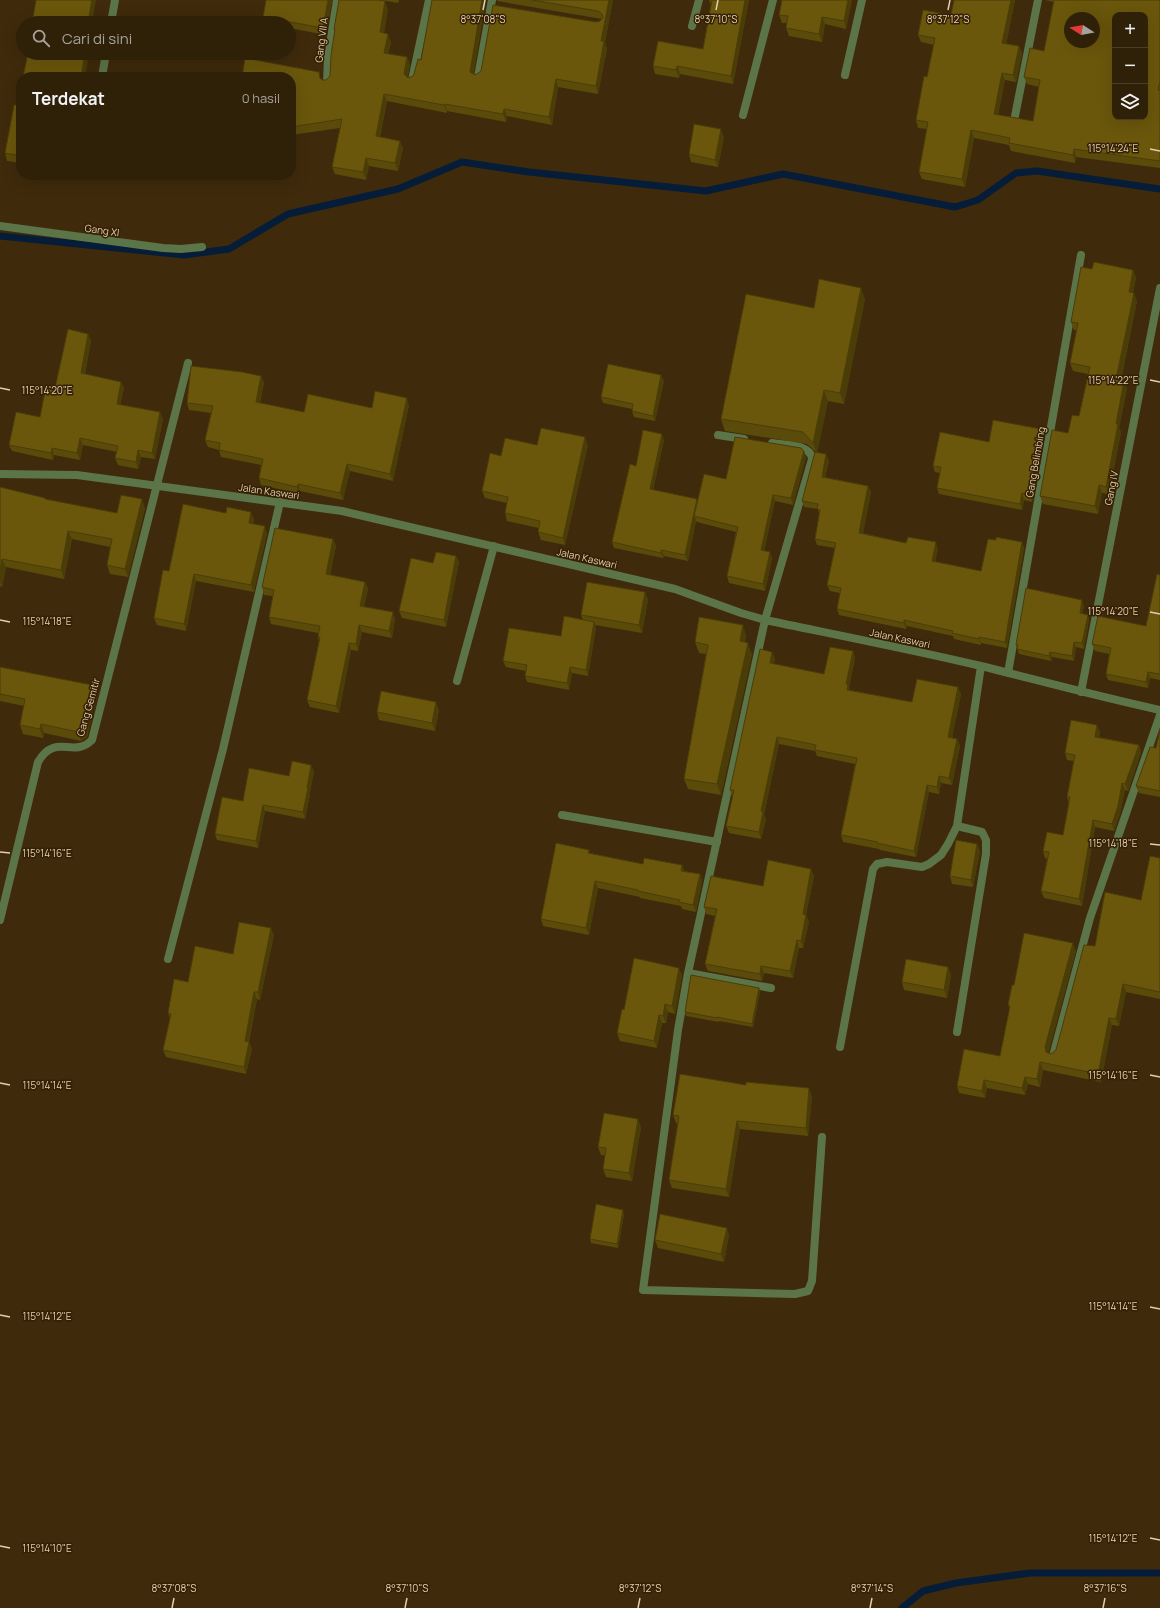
<!DOCTYPE html>
<html lang="id">
<meta charset="utf-8">
<style>
:root{--surface:#2f2008;--page:#372812;--text:#f1f3f6;--muted:#a7a39c;--line:#4a3e29}
body{margin:0;font-family:Manrope,sans-serif;background:var(--page);color:var(--text)}
.controls{position:absolute;right:12px;top:12px;display:grid;overflow:hidden;border-radius:8px;box-shadow:0 4px 16px #0002}
.controls button{width:36px;height:36px;display:grid;place-items:center;padding:0;border:0;border-bottom:1px solid var(--line);background:var(--surface);color:var(--text);font:20px sans-serif}
.compass{position:absolute;left:1064px;top:12px;width:36px;height:36px;border-radius:50%;background:var(--surface);box-shadow:0 4px 16px #0002;rotate:281deg}
.list{margin:0;padding:0;list-style:none}
h2{display:flex;justify-content:space-between;align-items:center;height:52px;margin:0;padding:0 16px;font-size:17px}
h2 small{font-size:13px;font-weight:400;color:var(--muted)}
.icon{flex:none;width:22px;height:22px;fill:none;stroke:currentColor;stroke-width:2;stroke-linecap:round;stroke-linejoin:round}
.map{position:relative;flex:none;width:1160px;height:1608px;overflow:hidden}
.search{position:absolute;background:var(--surface);box-shadow:0 4px 16px #0002;left:16px;top:16px;width:280px;height:44px;display:flex;align-items:center;gap:10px;box-sizing:border-box;padding:0 14px;border-radius:22px;color:var(--muted);font-size:15px}
.panel{position:absolute;background:var(--surface);box-shadow:0 4px 16px #0002;left:16px;top:72px;width:280px;height:108px;border-radius:16px}
.map>svg:first-child{display:block}
</style>
<div class="map">
<svg width="1160" height="1608" viewBox="0 0 1160 1608">
<rect width="100%" height="100%" fill="#3f2a0b"/>
<g fill="none" stroke-linecap="round" stroke-linejoin="round">
<path stroke="#051d39" stroke-width="7" d="M0,236L184,255L229,249L288,214L398,189L462,162L529,172L706,191L783,174L955,207L978,200L1016,173L1037,171L1160,189
M902,1608L923,1591L956,1583L1030,1573H1160"/>
<path stroke="#5b7549" stroke-width="8" d="M111,23L115,0
M692,26L699,0
M845,75L862,0
M102,77L106,53
M478,77L492,0
M412,80L429,0
M327,83L328,57L337,0
M743,115L773,0
M1015,116L1038,0
M0,226L163,248L181,249L202,247
M718,435L744,439
M772,443C784,445 811,444 812,459L765,620L688,973L678,1030L643,1290L795,1294L808,1291L812,1281L822,1137
M0,474L77,475L342,511L675,589L741,613L765,620C837,635 909,649 981,666C1041,681 1100,697 1160,710
M1008,673L1081,255
M457,681L494,546
M1081,692L1160,288
M562,815L717,842
M957,826L982,832L986,840V854L957,1032
M0,920L38,762C56,732 73,759 92,740L188,363
M168,959L223,749L280,502
M688,973L771,988
M840,1047L873,869L877,864L887,862L922,867L929,864L941,855L948,844L957,826L981,666
M1053,1056L1090,918L1160,715"/>
</g>
<path fill="#5b4b0a" d="M266,0H332L326,35L289,28V23H265L263,17Z
M380,0H399L398,3Z
M497,0H613L605,42L607,49L598,94L558,87L552,125L507,116L506,122L447,111V113L387,101L380,137L403,148L398,171L369,166L366,180L335,174L332,167L340,128L291,135V77L326,80L330,76L335,32L334,29L388,9L384,33L391,42L388,54L407,57L410,65L407,77L408,78L477,74L596,22L600,21L602,19L497,1Z
M709,0H749L733,84L680,74L679,78L655,74L653,66L703,49L711,3H710Z
M852,0L846,29L825,24L822,42L789,36L786,28L787,23H782L779,15Z
M954,0H1015L1006,44L1019,46L1022,54L1016,82L1005,80L998,115L1033,121L1039,87L1027,84L1024,77L1044,51L1054,2L1045,0H1160V168L1076,157L1075,163L1011,151L1009,145L974,138L965,187L922,179L919,172L927,129L918,128L916,120L927,77L934,45L921,42L918,35L951,15Z
M21,88V163L7,161L5,153L18,105Z
M724,137L718,167L691,162L689,154Z
M1092,269L1133,270L1136,278L1133,293L1137,301L1121,380L1127,389L1119,428L1121,432L1109,494L1102,493L1098,514L1043,504L1040,496L1068,433L1079,416L1088,374L1073,371L1070,363L1077,330H1074L1071,322Z
M865,299L844,404L828,401L817,453L829,461L825,477L868,486L871,492L863,533L906,543L938,549L935,562L981,571L996,540L1022,542L1024,548L1007,648L981,643V645L954,639L953,636L907,626L906,629L839,615L837,609L840,593L830,591L827,585L835,548L817,545L815,539L819,514L818,509L804,507L802,501L816,452L807,444L725,431L721,419L814,308Z
M88,334L91,341L85,374L121,382L124,388L120,405L163,419L155,459L141,457L138,469L118,465L115,458L117,452L83,445L80,460L54,455L53,460L12,451L9,445L40,417L55,388Z
M261,376L264,383L260,403L304,412L409,405L393,481L350,471L343,500L300,491V494L261,485L259,478L261,465L221,457L219,450L208,447L205,440L211,413L189,410L187,403Z
M664,381L655,421L634,417L632,411V409L603,403L601,397Z
M1041,429L1044,436L1032,502L1024,500L1022,510L939,494L937,488L940,473L935,472L933,466L989,442Z
M664,440L653,490L698,501L726,479L806,457L793,505L775,501L764,551L770,552L772,559L765,591L729,583L727,576L736,532L697,522L696,521L688,561L664,556L663,558L614,548L612,542L636,466Z
M537,445H588L565,545L541,540L538,532L539,528L507,521L505,513L507,503L485,498L482,491L501,456Z
M0,487L45,499L117,513L145,508L128,577L110,574L107,565L110,547L72,539L64,579L6,567L2,587L0,586Z
M254,519L253,524L267,533L254,592L196,581L186,631L157,625L154,618L169,571Z
M333,539L336,546L330,575L365,582L368,589L364,606L395,619L392,638L362,632L358,651L351,650L339,713L310,707L307,700L319,641L318,637V633L271,624L269,617L273,596L264,595L262,587Z
M456,556L459,562L446,627L402,618L399,611Z
M1160,575V680L1150,678L1148,688L1108,680L1106,674L1109,654L1095,651L1092,644L1146,626Z
M645,592L648,600L642,633L595,625L596,628L588,676L572,673L569,690L527,682L525,676L526,671L506,667L503,661L561,636L583,620L581,615Z
M1084,606L1082,614L1088,615L1089,620L1084,649L1076,647L1074,661L1052,657L1051,661L1019,654L1016,645Z
M746,635L745,642L752,654L721,795L688,789L684,779L706,654L699,653L695,642Z
M853,651L855,658L849,688L850,690L912,702L961,694L952,738L957,739L960,746L952,785L941,783L939,794L929,792L916,857L880,850L879,849L843,842L841,835L855,764L817,756L815,751L779,744L764,815L766,819L761,839L729,833L726,826L733,797L732,796L730,790L772,652L775,659L773,664L824,674Z
M0,667L92,685L96,693L87,737L81,741L44,733L43,738L23,734L20,725L24,706L0,701Z
M439,710L435,731L379,720L377,712Z
M1160,730V797L1139,793L1136,786L1156,748Z
M1100,732L1099,737L1139,745L1141,752L1128,791L1125,790L1120,814L1114,831L1095,827L1082,906L1044,898L1041,891L1047,859L1045,858L1043,851L1063,835L1069,803L1067,797L1074,761L1067,760L1065,753Z
M311,765L314,772L310,792V795L305,819L265,811L258,848L217,840L215,834L243,801L289,776Z
M977,844L980,851L973,887L952,884L950,876Z
M589,850L590,853L643,864L682,865L684,871L700,874L702,881L696,912L682,909L681,906L640,898V897L598,888L589,935L543,926L541,919Z
M1160,858V999L1126,992L1119,1026L1112,1025L1101,1082L1043,1070L1040,1087L1028,1084L1025,1095L987,1088L985,1098L959,1093L957,1086L1000,1056L1010,1009L1008,1005L1014,985L1076,951L1048,1053L1051,1054L1056,1050L1095,946L1141,900Z
M814,876L806,915L809,922L803,948H799L793,978L764,973L762,981L708,971L705,964L715,916L706,914L704,907L763,886Z
M274,935L260,1000L257,999L249,1042L252,1049L246,1074L166,1057L163,1050L170,1018L168,1013L188,982L233,954Z
M948,967L951,975L947,998L904,990L902,982Z
M682,975L675,1014L668,1012L666,1023H662L657,1048L620,1041L617,1033L624,1010Z
M759,988L760,992L753,1027L719,1021V1022L686,1016L685,1012Z
M812,1096L808,1136L740,1129L729,1197L672,1188L669,1180L678,1123H676L673,1115Z
M641,1127L632,1181L606,1177L603,1169L605,1155H601L598,1147Z
M624,1214L618,1248L591,1243L590,1239Z
M729,1235L724,1262L658,1248L655,1240Z"/>
<path fill="#4a3d08" d="M92,0H96L92,23H88Z
M328,0H332L326,35L323,28Z
M482,0H486L473,79L470,72Z
M609,0H613L605,42L607,49L598,94L596,86L601,41Z
M745,0H749L733,84L731,76Z
M848,0H852L846,29L844,21Z
M1011,0H1015L1005,51L1002,43Z
M385,1L388,9L382,40L380,32Z
M822,17L825,24L822,42L819,34Z
M388,34L391,42L387,61L384,53Z
M1019,46L1022,54L1016,82L1013,75Z
M85,53H89L85,77H81Z
M407,57L410,65L407,81L404,74Z
M677,66L680,74L679,78L676,70Z
M1002,73L1005,80L997,122L994,114Z
M556,79L558,87L552,125L549,117Z
M384,94L387,101L378,143L376,136Z
M445,104L447,111V113L444,105Z
M504,109L507,116L506,122L503,114Z
M721,129L724,137L718,167L715,160Z
M971,130L974,138L965,187L962,179Z
M400,141L403,148L398,171L395,163Z
M1074,149L1076,157L1075,163L1073,155Z
M366,158L369,166L366,180L363,172Z
M1133,270L1136,278L1132,299L1129,292Z
M861,288L865,299L844,404L840,393Z
M1134,293L1137,301L1119,387L1116,379Z
M88,334L91,341L84,380L81,373Z
M661,375L664,381L655,421L653,416Z
M261,376L264,383L258,409L256,402Z
M1124,381L1127,389L1119,428L1121,432L1109,494L1106,487L1116,424Z
M121,382L124,388L119,411L117,404Z
M824,390L828,401L817,454L813,443Z
M407,398L409,405L393,481L390,474Z
M160,412L163,419L155,459L152,453Z
M1041,429L1044,436L1032,502L1030,495Z
M662,434L664,440L652,495L650,489Z
M585,437L588,445L565,545L563,538Z
M80,438L83,445L80,460L77,453Z
M52,448L54,455L53,460L51,453Z
M138,450L141,457L138,469L136,462Z
M804,451L806,457L793,505L791,498Z
M826,454L829,461L824,483L822,477Z
M347,464L350,471L343,500L340,493Z
M298,484L300,491V494L297,487Z
M1099,485L1102,493L1098,514L1095,506Z
M868,486L871,492L862,539L859,533Z
M1022,493L1024,500L1022,510L1020,504Z
M773,495L775,501L763,557L761,550Z
M142,499L145,508L128,577L125,569Z
M697,499L699,505L694,516L696,520L688,561L685,555Z
M251,512L254,519L252,530L249,523Z
M265,526L267,533L254,592L251,585Z
M68,531L72,539L64,579L61,570Z
M333,539L336,546L329,582L326,574Z
M936,542L938,549L934,567L932,561Z
M1022,542L1024,548L1007,648L1005,642Z
M661,550L664,556L663,558L661,553Z
M770,552L772,559L765,591L763,584Z
M456,556L459,562L446,627L444,620Z
M2,559L6,567L2,587L0,582V571Z
M194,574L196,581L186,631L184,624Z
M365,582L368,589L363,613L360,606Z
M645,592L648,600L642,633L639,625Z
M1082,600L1084,606L1081,618L1080,613Z
M393,612L395,619L392,638L389,631Z
M1088,615L1089,620L1084,649L1082,643Z
M904,620L907,626L906,629L904,623Z
M594,622L596,628L588,676L586,670Z
M359,625L362,632L358,651L356,644Z
M743,625L746,635L744,652L740,641Z
M979,637L981,643V645L979,639Z
M1074,642L1076,647L1074,661L1072,656Z
M349,643L351,650L339,713L336,706Z
M748,643L752,654L721,795L717,784Z
M853,651L855,658L849,688L851,691L847,690L846,684Z
M772,652L775,659L772,670L770,663Z
M1050,652L1052,657L1051,661L1049,656Z
M570,667L572,673L569,690L567,683Z
M1148,672L1150,678L1148,688L1146,682Z
M92,685L96,693L87,737L81,741L78,732Z
M958,687L961,694L951,744L948,737Z
M436,702L439,710L435,731L432,723Z
M41,724L44,733L43,738L40,729Z
M1097,725L1100,732L1098,744L1095,737Z
M777,737L779,744L764,815L766,819L761,839L759,832L761,811Z
M957,739L960,746L952,785L949,778Z
M1139,745L1141,752L1128,791L1125,784Z
M311,765L314,772L310,792V795L305,819L303,812Z
M939,776L941,783L939,794L937,787Z
M1122,783L1125,790L1120,814L1114,831L1112,824Z
M927,785L929,792L916,857L914,851Z
M263,805L265,811L258,848L256,841Z
M1093,820L1095,827L1082,906L1079,899Z
M977,844L980,851L973,887L971,880Z
M682,865L685,872L681,871Z
M811,869L814,876L806,915L809,922L803,948L801,941L803,914Z
M700,874L702,881L696,912L693,905Z
M595,881L598,888L589,935L586,928Z
M271,928L274,935L260,1000L258,992Z
M797,940L799,948L793,978L790,971Z
M1073,943L1076,951L1048,1055L1046,1052L1045,1047Z
M761,966L764,973L762,981L760,974Z
M948,967L951,975L947,998L944,990Z
M679,968L682,975L675,1014L672,1006Z
M1123,984L1126,992L1119,1026L1116,1019Z
M759,988L760,992L753,1027L752,1024Z
M254,992L257,999L247,1048L245,1041Z
M665,1004L668,1012L666,1023L663,1016Z
M659,1015L662,1023L657,1048L654,1041Z
M1109,1018L1112,1025L1101,1082L1098,1074Z
M249,1042L252,1049L246,1074L244,1067Z
M1040,1062L1043,1070L1040,1087L1037,1079Z
M1025,1077L1028,1084L1025,1095L1022,1088Z
M984,1080L987,1088L985,1098L982,1091Z
M809,1088L812,1096L808,1136L806,1128Z
M638,1119L641,1127L632,1181L629,1173Z
M737,1121L740,1129L729,1197L726,1189Z
M623,1210L624,1214L618,1248L617,1244Z
M727,1228L729,1235L724,1262L721,1254Z"/>
<path fill="#6a570c" stroke="#4a3d08" fill-rule="evenodd" d="M36,0H92L88,23H32Z
M266,0H328L323,28L263,17Z
M339,0H378L385,1L380,32L388,34L384,53L407,57L404,74L408,78L413,76L414,74L418,59L421,60L432,0H482L470,72L475,75L477,74L481,71L493,5L596,22L600,21L603,18L602,14L598,11L532,0H609L601,41H604L596,86L556,79L549,117L504,109L503,114L445,104L444,105L384,94L376,136L400,141L395,163L366,158L363,172L332,167L342,119L291,127V77H242L245,58L319,72L320,78L322,80H326L330,76L331,55L335,29H334Z
M712,0H745L731,76L677,66L676,70L653,66L658,41L703,49Z
M782,0H848L844,21L822,17L819,34L786,28L788,16L779,15Z
M954,0H1011L1002,43L1019,46L1013,75L1002,73L994,114L1033,121L1040,80L1024,77L1030,48L1044,51L1054,0H1160V81L1158,90H1160V161L1074,149L1073,155L1009,143L1010,138L971,130L962,179L919,172L928,122L916,120L924,76L927,77L935,38L918,35L923,10L951,15ZM1115,15H1145V117H1115ZM1070,18H1094V42H1070Z
M28,53H85L81,77H23Z
M21,88V156L5,153L14,105H18Z
M694,124L721,129L715,160L689,154Z
M1094,262L1133,270L1129,292L1134,293L1116,379L1124,381L1116,424H1118L1106,487L1099,485L1095,506L1040,496L1052,430L1068,433L1072,415L1079,416L1090,367L1070,363L1078,323L1071,322L1081,267L1092,269Z
M819,279L861,288L840,393L824,390L813,443L803,432L721,419L746,294L814,308Z
M68,329L88,334L81,373L121,382L117,404L160,412L152,453L138,450L136,462L115,458L118,446L80,438L77,453L52,448L51,453L9,445L16,412L40,417L46,386L55,388Z
M608,364L661,375L653,416L632,411L633,404L601,397Z
M191,366L242,372L261,376L256,402L304,412L308,394L372,408L375,391L407,398L390,474L347,464L340,493L298,484L297,487L259,478L263,459L219,450L220,443L205,440L213,406L187,403Z
M993,420L1041,429L1030,495L1022,493L1020,504L937,488L941,467L933,466L940,432L989,442Z
M541,428L585,437L563,538L538,532L540,521L505,513L508,497L482,491L490,453L501,456L505,438L537,445Z
M643,430L662,434L650,489L697,499L685,555L661,550V553L612,542L630,464L636,466Z
M735,437L801,448L804,451L791,498L773,495L761,550L770,552L763,584L727,576L738,527L694,516L704,474L726,479Z
M815,452L826,454L822,477L868,486L859,533L906,543L908,537L936,542L932,561L981,571L988,539L996,540V537L1022,542L1005,642L979,637V639L952,633L953,631L904,620V623L837,609L841,588L827,585L836,543L815,539L820,510L817,509L818,504L802,501Z
M0,487L45,498V499L117,513L121,495L142,499L125,569L107,565L112,539L68,531L61,570L2,559L0,571Z
M183,504L226,513L227,507L251,512L249,523L265,526L251,585L194,574L184,624L154,618L163,570L169,571Z
M275,528L333,539L326,574L365,582L360,606L393,612L389,631L359,625L356,644L349,643L336,706L307,700L320,637H318L320,626L269,617L274,590L262,587Z
M436,552L456,556L444,620L399,611L411,558L433,563Z
M1157,574L1160,575V674L1148,672L1146,682L1106,674L1111,648L1092,644L1098,616L1146,626Z
M587,582L645,592L639,625L581,615Z
M1026,588L1082,600L1080,613L1088,615L1082,643L1074,642L1072,656L1050,652L1049,656L1017,649L1018,645H1016Z
M564,616L594,622L586,670L570,667L567,683L525,676L527,665L503,661L509,628L561,636Z
M699,617L743,625L740,641L748,643L717,784L684,779L708,645L695,642Z
M830,647L853,651L846,684H848L847,690L912,702L917,679L958,687L948,737L957,739L949,778L939,776L937,787L927,785L914,851L877,843L878,842L841,835L857,758L815,750L816,745L777,737L761,811L763,812L759,832L726,826L734,790H730L760,649L772,652L770,663L824,674Z
M0,667L92,685L84,729L78,732L41,724L40,729L20,725L25,699L0,694Z
M381,691L436,702L432,723L377,712Z
M1071,720L1097,725L1095,737L1139,745L1125,784L1122,783L1118,806L1112,824L1093,820L1079,899L1041,891L1049,852L1043,851L1047,832L1063,835L1070,797H1067L1075,755L1065,753Z
M1160,730V791L1136,786L1150,747L1156,748Z
M292,761L311,765L307,788H308L303,812L263,805L256,841L215,834L222,797L243,801L249,768L289,776Z
M956,840L977,844L971,880L950,876Z
M556,843L589,850L588,853L643,864L644,858L682,865L681,871L700,874L693,905L679,902L680,900L638,891V890L595,881L586,928L541,919Z
M1150,856L1160,858V992L1123,984L1116,1019L1109,1018L1098,1074L1040,1062L1037,1079L1025,1077L1022,1088L984,1080L982,1091L957,1086L964,1049L1000,1056L1010,1006L1008,1005L1012,985H1014L1024,933L1073,943L1045,1047L1046,1052L1051,1054L1056,1050L1084,945L1095,946L1105,892L1141,900Z
M768,860L811,869L803,914L806,915L801,941L797,940L790,971L761,966L760,974L705,964L717,909L704,907L711,876L763,886Z
M239,922L271,928L258,992H254L245,1041L249,1042L244,1067L163,1050L171,1014L168,1013L174,979L188,982L195,946L233,954Z
M634,958L679,968L672,1006L665,1004L663,1016L659,1015L654,1041L617,1033L622,1009L624,1010Z
M906,959L948,967L944,990L902,982Z
M691,975L759,988L752,1024L717,1017V1018L685,1012Z
M680,1074L746,1085V1082L809,1088L806,1128L737,1121L726,1189L669,1180L679,1116L673,1115Z
M604,1113L638,1119L629,1173L603,1169L606,1148L598,1147Z
M596,1204L623,1210L617,1244L590,1239Z
M660,1214L727,1228L721,1254L655,1240Z"/>
<path fill="none" stroke="#e4ceb2" stroke-width="1.5" d="M483,10L485,0M716,10L718,0M948,10L950,0M1150,149L1160,151M1150,380L1160,382M0,388L10,390M1150,612L1160,614M0,620L10,622M1150,844L1160,845M0,852L10,853M1150,1075L1160,1077M0,1083L10,1085M1150,1307L1160,1309M0,1315L10,1317M1150,1538L1160,1540M0,1546L10,1548M172,1608L174,1598M405,1608L407,1598M638,1608L640,1598M870,1608L872,1598M1103,1608L1105,1598"/>
<g text-anchor="middle" stroke-width="3" stroke-linejoin="round" paint-order="stroke">
<g font-size="10" fill="#e4ceb2" stroke="#342002">
<text transform="translate(321 40) rotate(-83)" y="4">Gang VII A</text>
<text transform="translate(102 230) rotate(8)" y="4">Gang XI</text>
<text transform="translate(1035 462) rotate(-80)" y="4">Gang Belimbing</text>
<text transform="translate(1111 488) rotate(-79)" y="4">Gang IV</text>
<text transform="translate(269 491) rotate(8)" y="4">Jalan Kaswari</text>
<text transform="translate(587 558) rotate(13)" y="4">Jalan Kaswari</text>
<text transform="translate(900 638) rotate(12)" y="4">Jalan Kaswari</text>
<text transform="translate(88 707) rotate(-74)" y="4">Gang Gemitir</text>
</g>
</g>
<g font-size="10" text-anchor="middle" fill="#e4ceb2" stroke="#342002" stroke-width="3" stroke-linejoin="round" paint-order="stroke">
<text x="483" y="23">8°37'08"S</text>
<text x="716" y="23">8°37'10"S</text>
<text x="948" y="23">8°37'12"S</text>
<text x="1113" y="152">115°14'24"E</text>
<text x="1113" y="384">115°14'22"E</text>
<text x="47" y="394">115°14'20"E</text>
<text x="1113" y="615">115°14'20"E</text>
<text x="47" y="625">115°14'18"E</text>
<text x="1113" y="847">115°14'18"E</text>
<text x="47" y="857">115°14'16"E</text>
<text x="1113" y="1079">115°14'16"E</text>
<text x="47" y="1089">115°14'14"E</text>
<text x="1113" y="1310">115°14'14"E</text>
<text x="47" y="1320">115°14'12"E</text>
<text x="1113" y="1542">115°14'12"E</text>
<text x="47" y="1552">115°14'10"E</text>
<text x="174" y="1592">8°37'08"S</text>
<text x="407" y="1592">8°37'10"S</text>
<text x="640" y="1592">8°37'12"S</text>
<text x="872" y="1592">8°37'14"S</text>
<text x="1105" y="1592">8°37'16"S</text>
</g>
</svg>
<div class="controls">
<button>+</button>
<button>−</button>
<button><svg class="icon" aria-label="layers" viewBox="0 0 24 24"><path d="M12 4l9 5-9 5-9-5zM3 14l9 5 9-5"/></svg></button>
</div>
<svg class="compass" viewBox="-18 -18 36 36"><path d="M0-13l5 13h-10z" fill="#e53935"/><path d="M0 13l5-13h-10z" fill="#a7a39c"/></svg>
<div class="search"><svg class="icon" aria-label="search" viewBox="0 0 24 24"><circle cx="10" cy="10" r="6"/><path d="M15 15l6 6"/></svg>Cari di sini</div>
<section class="panel">
<h2>Terdekat<small>0 hasil</small></h2>
<ul class="list">
</ul>
</section>
</div>
